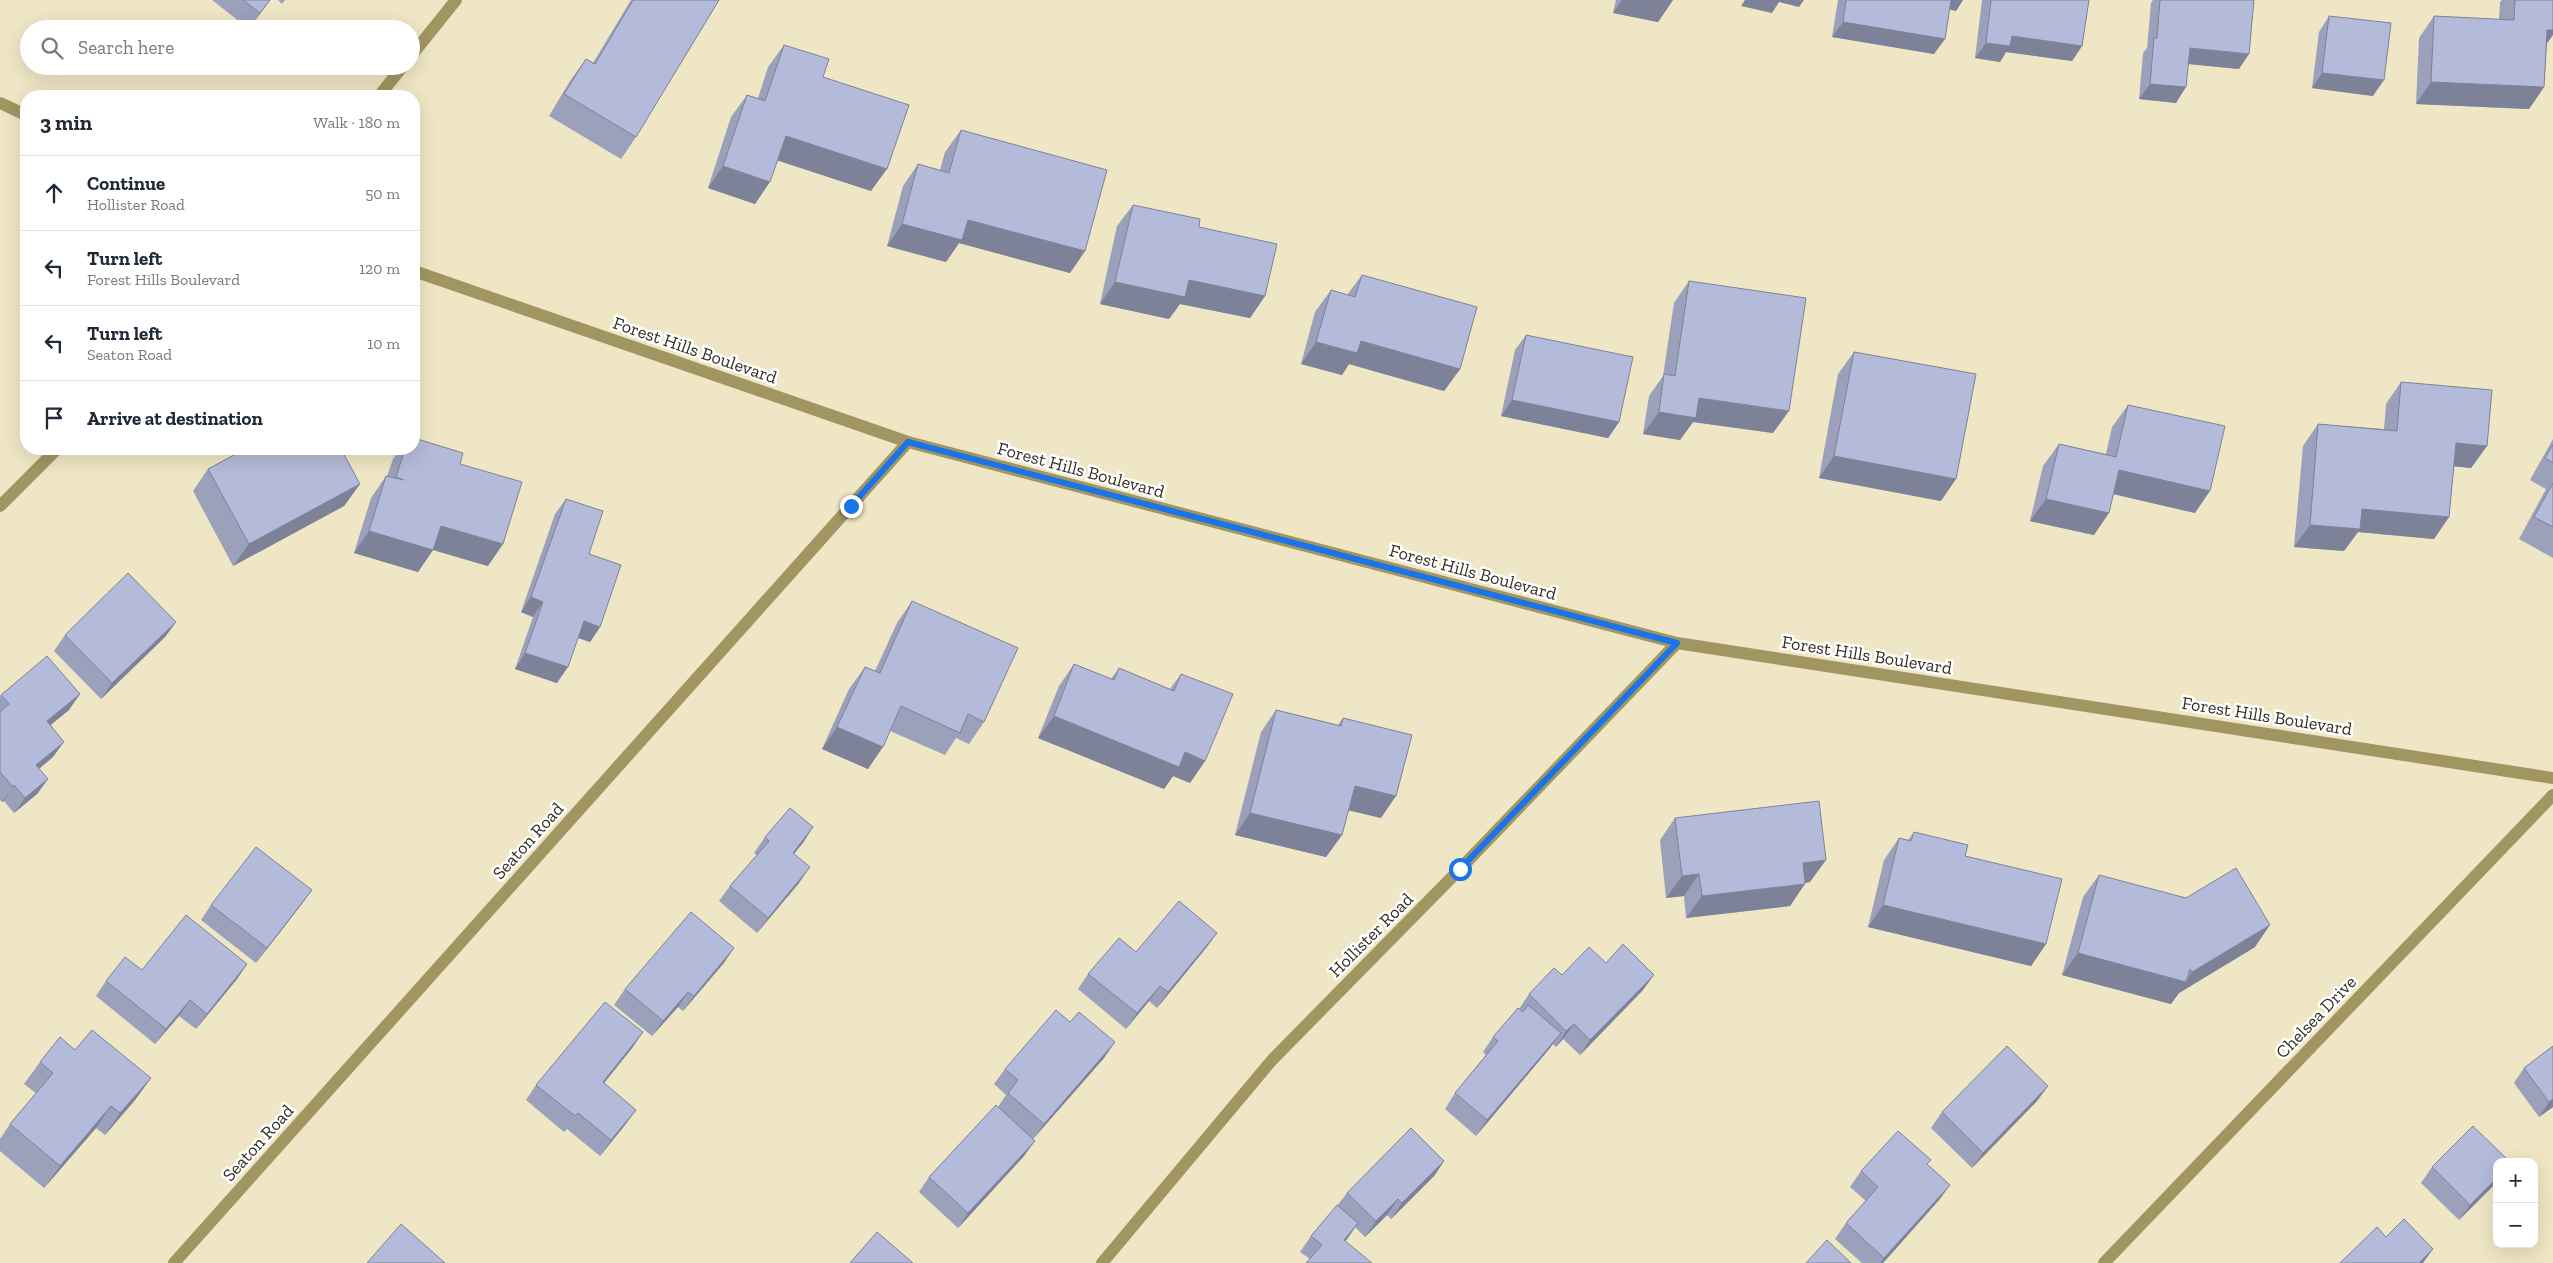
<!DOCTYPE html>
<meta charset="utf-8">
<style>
:root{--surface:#fff;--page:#f2f2f3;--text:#1f2937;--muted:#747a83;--line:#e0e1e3}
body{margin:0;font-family:"Zilla Slab",serif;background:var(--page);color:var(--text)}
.controls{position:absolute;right:15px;bottom:15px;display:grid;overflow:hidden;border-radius:10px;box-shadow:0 5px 20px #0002}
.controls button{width:45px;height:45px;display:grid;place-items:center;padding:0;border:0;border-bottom:1px solid var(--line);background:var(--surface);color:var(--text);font:25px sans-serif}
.stop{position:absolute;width:15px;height:15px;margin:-11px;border:4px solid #1a73e8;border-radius:50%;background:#fff}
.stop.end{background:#1a73e8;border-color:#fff;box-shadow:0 1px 5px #0008}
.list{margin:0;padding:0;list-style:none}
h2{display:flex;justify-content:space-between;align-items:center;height:65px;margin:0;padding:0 20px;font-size:21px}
h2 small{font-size:16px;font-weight:400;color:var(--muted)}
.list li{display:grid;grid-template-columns:32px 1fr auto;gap:15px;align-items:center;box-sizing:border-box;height:75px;padding:0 20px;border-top:1px solid var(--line)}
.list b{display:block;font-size:19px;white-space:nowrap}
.list p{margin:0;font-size:16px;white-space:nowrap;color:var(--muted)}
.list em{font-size:16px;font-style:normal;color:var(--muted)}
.icon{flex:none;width:28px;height:28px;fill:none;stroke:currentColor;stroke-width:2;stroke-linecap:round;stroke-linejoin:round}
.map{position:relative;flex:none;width:2553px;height:1263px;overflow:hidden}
.search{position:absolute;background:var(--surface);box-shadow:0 5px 20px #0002;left:20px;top:20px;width:400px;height:55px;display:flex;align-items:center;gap:12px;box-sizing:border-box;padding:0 18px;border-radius:28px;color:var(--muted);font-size:19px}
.panel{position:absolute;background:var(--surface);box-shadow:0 5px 20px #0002;left:20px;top:90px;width:400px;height:365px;border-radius:20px}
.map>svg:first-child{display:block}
</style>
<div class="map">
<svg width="2553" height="1263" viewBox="0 0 2553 1263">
<rect width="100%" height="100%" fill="#eee6c4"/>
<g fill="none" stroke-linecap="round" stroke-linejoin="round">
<path stroke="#a19561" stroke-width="12" d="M411,56L456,0
M379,96L403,66
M0,103L26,115
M414,271L908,442L1677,643L2553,778
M0,506L57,449
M174,1263L908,442
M1102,1263L1272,1060L1460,869L1677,643
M2104,1263L2553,795"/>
</g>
<path fill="#9ba0bb" d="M212,0H270L249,29Z
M278,0H285L282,4Z
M631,0H719L636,137L621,159L549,116L570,81L586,59L593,63Z
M1616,0H1673L1658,22L1613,13Z
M1838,0H1963L1956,11L1950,9L1934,54L1832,37Z
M1982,0H2089L2082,46L2072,61L2006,52L2000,62L1975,58Z
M2153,0H2254L2239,69L2188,64L2176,103L2139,99L2143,53L2147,48L2151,3Z
M2502,0H2553L2547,44L2544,87L2529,109L2416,104L2419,38L2434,16L2499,20L2500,2Z
M2329,16L2373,96L2312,88L2319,32Z
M784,45L823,77L871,191L777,160L755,204L708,188L731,117L747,95L758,98L768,67Z
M961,130L1085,251L1070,273L959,243L946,262L887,246L903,186L918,164L940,170L945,152Z
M1133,205L1199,227L1265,296L1250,318L1180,304L1169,319L1100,304L1117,226Z
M1362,275L1460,369L1444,391L1349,364L1342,375L1301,364L1315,312L1331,290L1347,295Z
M1689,281L1773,433L1693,422L1680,440L1643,434L1649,396L1663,376L1674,303Z
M1526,335L1619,422L1608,438L1501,416L1515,350Z
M1854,352L1941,501L1819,478L1838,374Z
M2401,382L2487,446L2471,468L2454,466L2449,517L2434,539L2358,532L2344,551L2294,547L2303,446L2318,424L2384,429L2386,404Z
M2128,405L2195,513L2114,494L2094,535L2030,521L2043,466L2059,444L2106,454L2112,427Z
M2553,439V558L2519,539L2546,489L2530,480Z
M400,449H414L460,464L488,566L433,550L418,572L354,553L371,498L386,476H387L393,459Z
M208,469L360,484L344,506L233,566L193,491Z
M566,499L589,554L600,627L590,642L578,638L557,683L515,669L533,617L521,612L555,514Z
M912,601L984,722L969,744L956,738L945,755L890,731L868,769L822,749L849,689L865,667L875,671L897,623Z
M176,622L165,637L101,699L54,651L65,635Z
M1074,664L1111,679L1119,668L1170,689L1181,674L1205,761L1190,783L1173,776L1164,789L1038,738L1059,686Z
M1,695L69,710L50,725L53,757L39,769L48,779L37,794L14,813L4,801L2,802L0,800V696Z
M1276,710L1338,725L1343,718L1381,818L1348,810L1342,835L1326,857L1235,835L1261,732Z
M1675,818L1810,882L1805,883L1790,906L1686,918L1684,896L1666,898L1660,840Z
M813,827L794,854L799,883L757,933L719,901L730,886L757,855L754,853L765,837Z
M1914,832L1965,856L2046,944L2031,966L1868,927L1884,860L1899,838L1908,840Z
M2099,875L2255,947L2179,993L2171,1004L2062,975L2083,897Z
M312,890L301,905L256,963L201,920L211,905Z
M1217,933L1206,948L1157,1008L1149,1001L1126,1029L1078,989L1088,974L1136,952Z
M734,948L723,964L683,1011L678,1007L652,1036L614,1005L625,989Z
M247,964L237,979L196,1029L179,1016L155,1044L96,996L106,981L142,970Z
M1562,975L1643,990L1580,1055L1563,1039L1556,1047L1553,1044L1476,1136L1445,1109L1455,1093L1486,1055L1483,1052L1493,1037L1519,1009L1529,994Z
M643,1032L632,1048L604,1083L636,1110L625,1125L600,1156L567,1129L564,1132L526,1100L536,1085Z
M2553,1046V1107L2539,1117L2514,1083L2524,1068Z
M75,1050L151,1078L135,1100L105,1135L96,1128L44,1188L0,1151V1139L10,1124L36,1093L24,1084L40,1062Z
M1104,1058L1033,1139L1024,1156L958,1228L919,1192L929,1177L998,1107L1006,1095L994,1084L1005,1069Z
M2048,1086L2037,1101L1972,1168L1931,1128L1942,1112Z
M1444,1161L1434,1176L1391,1219L1387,1215L1365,1237L1355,1227L1310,1259L1300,1252L1311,1236L1337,1206L1347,1193Z
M1927,1164L1950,1185L1939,1200L1883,1263H1862L1835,1239L1846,1223L1866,1201L1850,1187L1861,1171Z
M2432,1167L2497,1182L2459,1220L2421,1183Z"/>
<path fill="#7e8299" d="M270,0L249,29L260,13Z
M1622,0H1673L1658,22L1613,13Z
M1745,0H1804L1799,7L1779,2L1772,13L1741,6Z
M1947,0H1963L1956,11L1942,8Z
M1843,22L1945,39L1934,54L1832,37Z
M2547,30H2553V35L2541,52Z
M2012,36L2082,46L2072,61L2006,52L2000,62L1975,58L1986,43Z
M2190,48L2249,54L2239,69L2179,63Z
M2322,73L2384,80L2373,96L2312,88Z
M2431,82L2544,87L2529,109L2416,104Z
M2150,84L2186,87L2176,103L2139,99Z
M786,136L887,169L871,191L770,158Z
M723,166L770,182L755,204L708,188Z
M968,220L1085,251L1070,273L959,243L946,262L887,246L902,224Z
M1189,280L1265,296L1250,318L1180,304L1169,319L1100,304L1115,282Z
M1361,341L1460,369L1444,391L1349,364L1342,375L1301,364L1316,342Z
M1699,398L1789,411L1773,433L1693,422L1680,440L1643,434L1659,412Z
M1512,400L1619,422L1608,438L1501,416Z
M2456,443L2487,446L2471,468L2440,465Z
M1834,456L1956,479L1941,501L1819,478Z
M2119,470L2210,491L2195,513L2104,492Z
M360,484L344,506L233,566L249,544Z
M2046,499L2109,513L2094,535L2030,521Z
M2362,509L2449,517L2434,539L2358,532L2344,551L2294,547L2310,525Z
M441,526L503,544L488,566L433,550L418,572L354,553L369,531Z
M531,597L543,602L533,617L521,612Z
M584,621L600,627L590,642L573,636Z
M176,622L165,637L101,699L112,683Z
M525,653L568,667L557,683L515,669Z
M80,694L69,710L36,737L47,721Z
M1054,716L1185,752L1205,761L1190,783L1173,776L1164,789L1038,738Z
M837,727L883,747L868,769L822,749Z
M64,742L53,757L25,780L36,765Z
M48,779L37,794L14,813L25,798Z
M14,785L4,801L2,802L13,787Z
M1355,786L1396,796L1381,818L1339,808Z
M1250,813L1342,835L1326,857L1235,835Z
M813,827L803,843L782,868L793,853Z
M1826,860L1810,882L1787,885L1803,863Z
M810,867L799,883L757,933L768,918Z
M1699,874L1684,896L1666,898L1682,876Z
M1805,884L1790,906L1686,918L1702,896Z
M312,890L301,905L256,963L267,948Z
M1883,905L2046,944L2031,966L1868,927Z
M2270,925L2255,947L2179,993L2171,1004L2062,975L2078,953L2186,982L2192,972Z
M1217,933L1206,948L1157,1008L1168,992Z
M734,948L723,964L683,1011L694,996Z
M247,964L237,979L196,1029L207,1014Z
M1654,975L1643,990L1580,1055L1590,1040Z
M1160,986L1149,1001L1126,1029L1137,1013Z
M688,992L678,1007L652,1036L663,1021Z
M190,1000L179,1016L155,1044L166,1029Z
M1574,1024L1563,1039L1556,1047L1566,1031Z
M643,1032L632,1048L592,1098L603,1082Z
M1561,1033L1550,1048L1476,1136L1487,1120Z
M1115,1042L1104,1058L1033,1139L1044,1124Z
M151,1078L135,1100L105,1135L120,1113Z
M2048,1086L2037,1101L1972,1168L1983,1153Z
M2553,1099V1107L2539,1117L2549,1102Z
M111,1106L96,1128L44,1188L60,1166Z
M636,1110L625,1125L600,1156L611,1140Z
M1035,1141L1024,1156L958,1228L968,1213Z
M1444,1161L1434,1176L1391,1219L1402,1203Z
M2497,1178V1182L2459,1220L2470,1205Z
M1950,1185L1939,1200L1883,1263H1880L1884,1258Z
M1398,1199L1387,1215L1365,1237L1376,1221Z
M1358,1223L1348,1238L1333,1255L1344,1240Z
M2433,1249L2423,1263H2419Z"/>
<path fill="#b4bada" stroke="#7e8299" d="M243,0H270L260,13Z
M633,0H719L636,137L564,94L586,59L595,64Z
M1846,0H1951L1945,39L1843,22Z
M1991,0H2089L2082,46L2012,36L2010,46L1986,43Z
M2160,0H2254L2249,54L2190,48L2186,87L2150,84L2154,38H2157Z
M2515,0H2553V30H2547L2544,87L2431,82L2434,16L2514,20Z
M2329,16L2391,23L2384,80L2322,73Z
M784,45L829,59L823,77L909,105L887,169L786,136L770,182L723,166L747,95L765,101Z
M961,130L1107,170L1085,251L968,220L962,240L902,224L918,164L949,173Z
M1133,205L1200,219L1199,227L1277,244L1265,296L1189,280L1185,297L1115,282Z
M1362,275L1477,307L1460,369L1361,341L1357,353L1316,342L1331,290L1355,297Z
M1689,281L1806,298L1789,411L1699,398L1696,418L1659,412L1664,374L1675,376Z
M1526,335L1633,357L1619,422L1512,400Z
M1854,352L1976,374L1956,479L1834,456Z
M2401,382L2492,390L2487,446L2456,443L2449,517L2362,509L2360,529L2310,525L2318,424L2397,431Z
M2128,405L2225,426L2210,491L2119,470L2109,513L2046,499L2059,444L2116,457Z
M414,438L463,453L460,464L522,482L503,544L441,526L433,550L369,531L386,476L404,480L396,477L405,449H414Z
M2553,445V463L2545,458Z
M245,449H341L360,484L249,544L208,469Z
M2553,483V527L2534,517Z
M566,499L603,511L589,554L621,565L600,627L584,621L568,667L525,653L543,602L531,597Z
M128,573L176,622L112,683L65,635Z
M912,601L1018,648L984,722L968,714L960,733L901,706L883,747L837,727L865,667L880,673Z
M47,656L80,694L47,721L64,742L36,765L48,779L25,798L14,785L13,787L0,772V712L9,704L1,695Z
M1074,664L1114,680L1119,668L1174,691L1181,674L1233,694L1205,761L1185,752L1179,767L1054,716Z
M1276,710L1341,726L1343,718L1412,735L1396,796L1355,786L1342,835L1250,813Z
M1819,801L1826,860L1803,863L1805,884L1702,896L1699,874L1682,876L1675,818Z
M790,808L813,827L793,853L810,867L768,918L730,886L769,841L765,837Z
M1914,832L1968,845L1965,856L2062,879L2046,944L1883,905L1899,838L1911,841Z
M256,847L312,890L267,948L211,905Z
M2236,868L2270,925L2192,972L2190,969L2186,982L2078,953L2099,875L2186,898Z
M1179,901L1217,933L1168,992L1160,986L1137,1013L1088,974L1119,938L1136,952Z
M691,912L734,948L694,996L688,992L663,1021L625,989Z
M186,915L247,964L207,1014L190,1000L166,1029L106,981L125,957L142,970Z
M1623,944L1654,975L1590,1040L1574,1024L1566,1031L1529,994L1554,968L1562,975L1589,947L1606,963Z
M605,1002L643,1032L603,1082L636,1110L611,1140L578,1113L575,1116L536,1085Z
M1528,1005L1561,1033L1487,1120L1455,1093L1498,1041L1493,1037L1518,1008L1523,1012Z
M1056,1010L1070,1022L1079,1012L1115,1042L1044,1124L1008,1093L1018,1080L1005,1069Z
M92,1030L151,1078L120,1113L111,1106L60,1166L10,1124L53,1073L40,1062L60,1037L75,1050Z
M2007,1046L2048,1086L1983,1153L1942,1112Z
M2553,1046V1099L2549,1102L2524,1068Z
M996,1105L1035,1141L968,1213L929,1177Z
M2473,1126L2510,1162H2497V1178L2470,1205L2432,1167Z
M1411,1128L1444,1161L1402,1203L1398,1199L1376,1221L1347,1193Z
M1898,1131L1931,1160L1927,1164L1950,1185L1884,1258L1846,1223L1878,1187L1861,1171Z
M1337,1205L1358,1223L1344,1240L1372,1263H1306L1322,1245L1311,1236Z
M2404,1219L2433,1249L2419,1263H2340L2377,1227L2386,1237Z
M401,1224L445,1263H367Z
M877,1232L913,1263H850Z
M1827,1240L1851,1263H1806Z"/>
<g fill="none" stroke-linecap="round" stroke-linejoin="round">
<path stroke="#1a73e8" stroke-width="6" d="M851,506L908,442L1677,643L1460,869"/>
</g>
<g text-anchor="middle" stroke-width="5" stroke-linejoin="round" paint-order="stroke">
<g font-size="18" fill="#312e21" stroke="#fff">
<text transform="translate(695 350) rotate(19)" y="6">Forest Hills Boulevard</text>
<text transform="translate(1081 470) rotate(15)" y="6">Forest Hills Boulevard</text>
<text transform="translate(1473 572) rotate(15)" y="6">Forest Hills Boulevard</text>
<text transform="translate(1867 655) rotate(9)" y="6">Forest Hills Boulevard</text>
<text transform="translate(2267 716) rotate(9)" y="6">Forest Hills Boulevard</text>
<text transform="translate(528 841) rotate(-48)" y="6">Seaton Road</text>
<text transform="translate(1371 935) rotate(-45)" y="6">Hollister Road</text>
<text transform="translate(2316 1017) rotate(-46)" y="6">Chelsea Drive</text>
<text transform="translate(258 1143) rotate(-48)" y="6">Seaton Road</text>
</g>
</g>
</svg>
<div class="controls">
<button>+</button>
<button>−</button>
</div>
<div class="stop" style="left:1460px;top:869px"></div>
<div class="stop end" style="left:851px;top:506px"></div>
<div class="search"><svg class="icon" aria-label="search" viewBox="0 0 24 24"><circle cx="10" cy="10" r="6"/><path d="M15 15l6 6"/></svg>Search here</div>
<section class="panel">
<h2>3 min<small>Walk · 180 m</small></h2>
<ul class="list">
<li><svg class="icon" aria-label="ahead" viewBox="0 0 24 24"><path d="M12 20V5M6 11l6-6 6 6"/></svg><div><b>Continue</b><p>Hollister Road</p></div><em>50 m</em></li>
<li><svg class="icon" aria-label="left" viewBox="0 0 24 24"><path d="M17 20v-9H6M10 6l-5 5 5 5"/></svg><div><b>Turn left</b><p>Forest Hills Boulevard</p></div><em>120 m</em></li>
<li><svg class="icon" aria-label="left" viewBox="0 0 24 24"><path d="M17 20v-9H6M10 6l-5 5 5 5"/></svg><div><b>Turn left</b><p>Seaton Road</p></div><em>10 m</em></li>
<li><svg class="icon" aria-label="arrive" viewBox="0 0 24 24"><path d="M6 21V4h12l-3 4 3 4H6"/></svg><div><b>Arrive at destination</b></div></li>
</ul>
</section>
</div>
